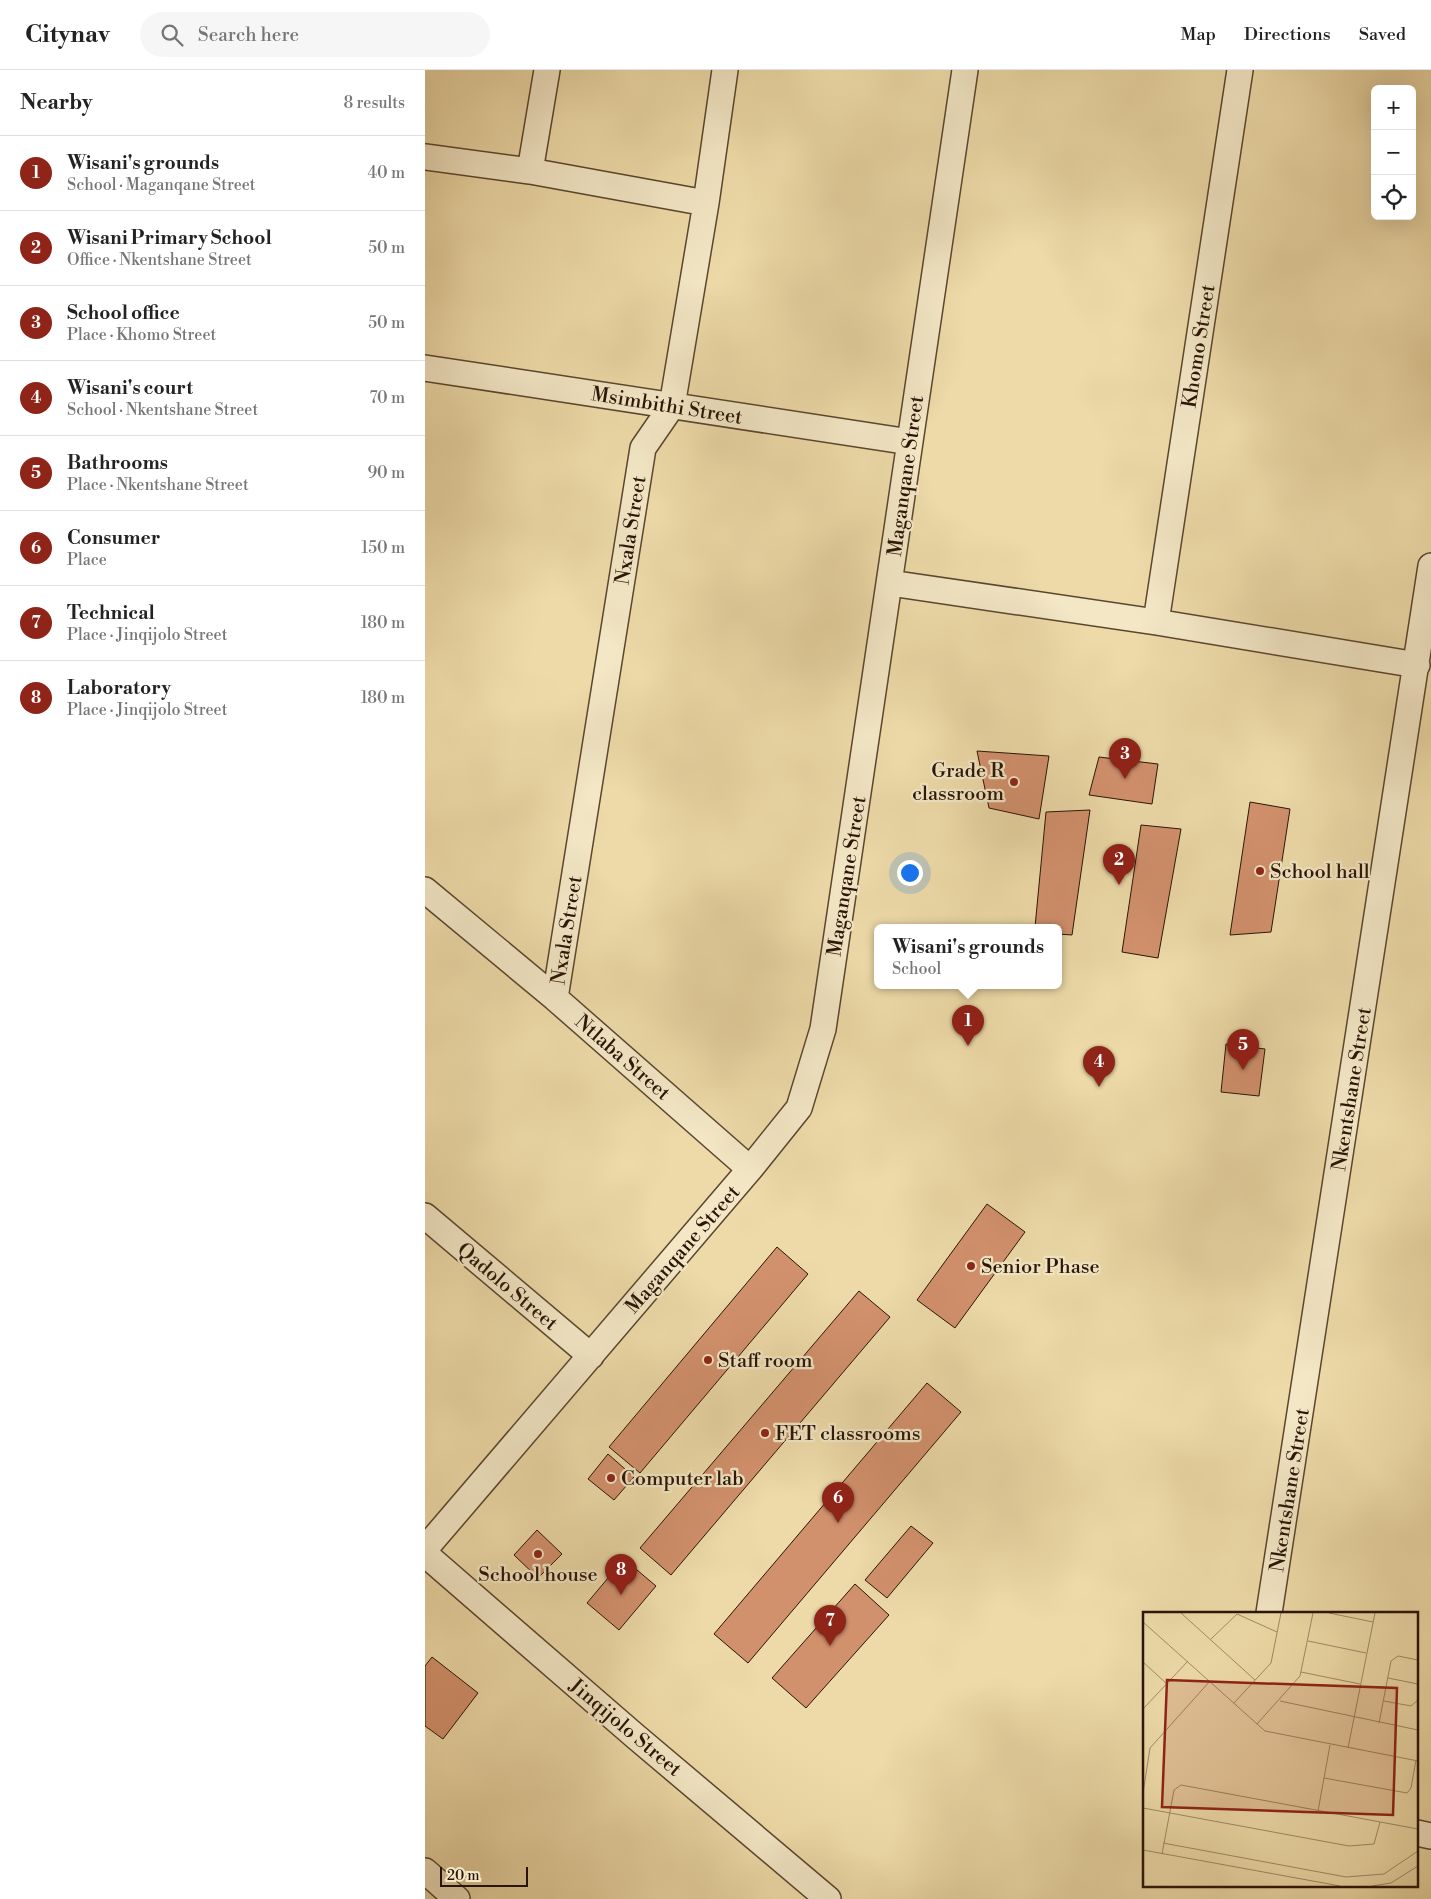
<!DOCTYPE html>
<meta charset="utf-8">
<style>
:root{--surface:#fff;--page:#f6f6f6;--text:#222;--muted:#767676;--line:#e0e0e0;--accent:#8f2418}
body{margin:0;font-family:"Libre Bodoni",serif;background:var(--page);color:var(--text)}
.controls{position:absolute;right:15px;top:15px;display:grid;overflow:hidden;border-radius:8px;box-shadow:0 5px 20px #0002}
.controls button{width:45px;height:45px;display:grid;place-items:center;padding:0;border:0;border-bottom:1px solid var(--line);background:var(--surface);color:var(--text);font:25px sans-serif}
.scale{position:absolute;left:15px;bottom:12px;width:88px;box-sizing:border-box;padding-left:5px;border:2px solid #291406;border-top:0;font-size:14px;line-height:18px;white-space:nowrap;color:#291406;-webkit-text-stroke:4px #f3e7c6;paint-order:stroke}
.you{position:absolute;left:484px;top:802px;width:18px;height:18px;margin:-12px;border:4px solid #fff;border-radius:50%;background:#1a73e8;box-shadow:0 0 0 8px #1a73e833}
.badge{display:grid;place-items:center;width:32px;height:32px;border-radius:50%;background:var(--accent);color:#fff;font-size:16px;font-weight:700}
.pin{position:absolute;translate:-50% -41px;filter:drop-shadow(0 1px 2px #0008)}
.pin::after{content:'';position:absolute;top:26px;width:18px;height:15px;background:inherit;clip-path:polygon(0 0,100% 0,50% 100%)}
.popup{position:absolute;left:449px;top:854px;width:188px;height:65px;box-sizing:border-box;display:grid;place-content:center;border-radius:8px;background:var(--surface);filter:drop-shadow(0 1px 4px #0005);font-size:16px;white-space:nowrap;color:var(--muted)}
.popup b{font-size:19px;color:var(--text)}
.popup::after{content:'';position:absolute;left:50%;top:100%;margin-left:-10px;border:10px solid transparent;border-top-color:var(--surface)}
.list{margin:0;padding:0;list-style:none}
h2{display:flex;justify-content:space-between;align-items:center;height:65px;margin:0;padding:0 20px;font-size:21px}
h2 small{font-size:16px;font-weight:400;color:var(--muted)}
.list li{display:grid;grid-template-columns:32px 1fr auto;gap:15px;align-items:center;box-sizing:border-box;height:75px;padding:0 20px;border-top:1px solid var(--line)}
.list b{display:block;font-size:19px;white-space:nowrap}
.list p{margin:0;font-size:16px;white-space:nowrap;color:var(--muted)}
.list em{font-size:16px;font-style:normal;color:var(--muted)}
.icon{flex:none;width:28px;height:28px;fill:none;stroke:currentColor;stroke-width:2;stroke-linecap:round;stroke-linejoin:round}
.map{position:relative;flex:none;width:1006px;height:1829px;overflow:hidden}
header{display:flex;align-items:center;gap:30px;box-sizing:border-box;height:70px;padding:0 25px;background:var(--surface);border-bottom:1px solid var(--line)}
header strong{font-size:24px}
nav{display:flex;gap:28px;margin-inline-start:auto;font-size:18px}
.search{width:350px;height:45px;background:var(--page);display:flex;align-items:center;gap:12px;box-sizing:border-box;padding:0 18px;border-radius:28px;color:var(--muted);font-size:19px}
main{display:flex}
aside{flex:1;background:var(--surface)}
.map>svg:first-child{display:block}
</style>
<header>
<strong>Citynav</strong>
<div class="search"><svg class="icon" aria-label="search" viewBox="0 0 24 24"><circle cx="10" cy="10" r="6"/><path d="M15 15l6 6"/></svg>Search here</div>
<nav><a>Map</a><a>Directions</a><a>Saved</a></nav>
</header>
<main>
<aside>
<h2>Nearby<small>8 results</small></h2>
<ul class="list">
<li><span class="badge">1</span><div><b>Wisani's grounds</b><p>School · Maganqane Street</p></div><em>40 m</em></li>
<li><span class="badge">2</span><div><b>Wisani Primary School</b><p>Office · Nkentshane Street</p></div><em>50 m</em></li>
<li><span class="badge">3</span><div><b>School office</b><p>Place · Khomo Street</p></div><em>50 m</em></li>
<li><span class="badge">4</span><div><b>Wisani's court</b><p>School · Nkentshane Street</p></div><em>70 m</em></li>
<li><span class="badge">5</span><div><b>Bathrooms</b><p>Place · Nkentshane Street</p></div><em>90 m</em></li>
<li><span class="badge">6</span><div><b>Consumer</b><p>Place</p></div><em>150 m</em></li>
<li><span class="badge">7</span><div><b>Technical</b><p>Place · Jinqijolo Street</p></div><em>180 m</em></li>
<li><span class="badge">8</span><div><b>Laboratory</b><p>Place · Jinqijolo Street</p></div><em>180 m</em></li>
</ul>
</aside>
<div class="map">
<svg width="1006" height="1829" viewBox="0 0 1006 1829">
<rect width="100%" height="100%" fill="#eddaa8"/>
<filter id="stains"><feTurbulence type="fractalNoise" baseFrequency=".004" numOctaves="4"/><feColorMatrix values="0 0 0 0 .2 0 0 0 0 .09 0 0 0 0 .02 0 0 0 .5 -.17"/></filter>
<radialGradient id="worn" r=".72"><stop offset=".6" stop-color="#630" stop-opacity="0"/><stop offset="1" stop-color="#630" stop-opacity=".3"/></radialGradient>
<path fill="#d2916d" stroke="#291406" d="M552,681L624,686L614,749L564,738Z
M674,687L733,694L727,734L664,725Z
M825,732L865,739L846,862L805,865Z
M665,740L647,865L633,864V857H610L621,742Z
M716,755L756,759L733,888L697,882Z
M801,974L840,979L834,1026L796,1022Z
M562,1134L600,1162L530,1258L492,1230Z
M352,1177L383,1204L215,1403L184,1377Z
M434,1221L465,1247L246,1505L215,1478Z
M502,1313L536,1342L323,1593L289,1564Z
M183,1384L209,1407L189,1430L163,1409Z
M486,1456L508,1473L462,1528L440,1510Z
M112,1460L137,1484L113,1508L89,1485Z
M199,1489L231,1516L194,1560L162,1533Z
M430,1514L464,1545L381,1638L347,1608Z
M7,1587L53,1623L18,1669L0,1656V1596Z"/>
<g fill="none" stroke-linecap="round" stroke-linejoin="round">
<defs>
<path id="minor" d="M0,87L105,101L281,133
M105,101L122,0
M0,298L485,372
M465,513L731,552L992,595
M731,552L815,0
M0,820L130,928L325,1099
M130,928L218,378L247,336L281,133L300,0
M0,1146L166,1286
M0,1479L325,1099L374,1038L398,959L540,0
M0,1484L210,1666L403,1829
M844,1543L1006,496
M992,1763L1006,1766
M0,1801L32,1829"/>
</defs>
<use href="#minor" stroke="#5a462e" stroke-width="28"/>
<use href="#minor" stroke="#f3e7c6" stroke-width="25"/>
</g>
<g fill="#8f2418" stroke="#f3e7c6" stroke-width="2">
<circle cx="589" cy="712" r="5"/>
<circle cx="835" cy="801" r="5"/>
<circle cx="546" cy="1196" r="5"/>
<circle cx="283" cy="1290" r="5"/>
<circle cx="340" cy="1363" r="5"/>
<circle cx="186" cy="1408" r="5"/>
<circle cx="113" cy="1484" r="5"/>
</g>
<g text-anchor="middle" stroke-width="4.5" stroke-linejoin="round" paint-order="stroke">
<g font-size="20" fill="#291406" stroke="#f3e7c6">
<text transform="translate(773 276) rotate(-81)" y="7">Khomo Street</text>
<text transform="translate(242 335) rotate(9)" y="7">Msimbithi Street</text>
<text transform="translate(480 406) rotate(-82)" y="7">Maganqane Street</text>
<text transform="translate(205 460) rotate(-81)" y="7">Nxala Street</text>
<text transform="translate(421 806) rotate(-81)" y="7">Maganqane Street</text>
<text transform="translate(141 860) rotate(-81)" y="7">Nxala Street</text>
<text transform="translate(198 987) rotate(41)" y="7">Ntlaba Street</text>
<text transform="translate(926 1019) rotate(-81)" y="7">Nkentshane Street</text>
<text transform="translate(257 1179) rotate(-49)" y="7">Maganqane Street</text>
<text transform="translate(83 1216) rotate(40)" y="7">Qadolo Street</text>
<text transform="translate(864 1420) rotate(-81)" y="7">Nkentshane Street</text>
<text transform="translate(201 1657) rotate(40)" y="7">Jinqijolo Street</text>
</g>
<g font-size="20" fill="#291406" stroke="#f3e7c6" text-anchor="start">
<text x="579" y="707" text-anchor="end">Grade R<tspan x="579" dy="23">classroom</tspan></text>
<text x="845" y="808">School hall</text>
<text x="556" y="1203">Senior Phase</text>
<text x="293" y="1297">Staff room</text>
<text x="350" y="1370">FET classrooms</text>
<text x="196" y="1415">Computer lab</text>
<text x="113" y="1511" text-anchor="middle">School house</text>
</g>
</g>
<g transform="translate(718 1542)">
<rect width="275" height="275" fill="#eddaa8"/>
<path fill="none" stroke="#9f8b67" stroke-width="1" d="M38,1L112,68M186,1L230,10M0,10L122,119L275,149M68,27L94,2L134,20M165,29L223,41M0,50L24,72M158,60L217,72M245,66L275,72M137,89L275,118M241,89L268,94L275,88M91,91L128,51L138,1M0,97L45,49M236,111L248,49L255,44L275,48M114,112L157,64L170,1M205,136L232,1M181,166L264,181L268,176L273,148M0,181L7,136L67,69M0,196L206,234L231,232L237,210M175,199L187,133M20,231L203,265L241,262L275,239M0,238L197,274M19,242L31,178L38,173L275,217M229,274L248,271L275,254"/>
<path fill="#8f2418" fill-opacity="0.15" stroke="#8f2418" stroke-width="2.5" d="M24,68L254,76L250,203L19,195Z"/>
<rect width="275" height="275" fill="none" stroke="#291406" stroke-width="2.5"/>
</g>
<rect width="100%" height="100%" filter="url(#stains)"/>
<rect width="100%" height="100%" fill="url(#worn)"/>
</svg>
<div class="controls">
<button>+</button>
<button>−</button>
<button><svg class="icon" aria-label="locate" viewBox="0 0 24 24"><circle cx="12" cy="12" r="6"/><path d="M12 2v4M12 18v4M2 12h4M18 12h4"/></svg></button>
</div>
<div class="scale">20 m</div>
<div class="you"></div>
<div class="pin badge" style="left:543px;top:976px">1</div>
<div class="popup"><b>Wisani's grounds</b>School</div>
<div class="pin badge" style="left:694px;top:815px">2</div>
<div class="pin badge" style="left:700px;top:709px">3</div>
<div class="pin badge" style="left:674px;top:1017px">4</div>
<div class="pin badge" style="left:818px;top:1000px">5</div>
<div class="pin badge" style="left:413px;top:1453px">6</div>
<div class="pin badge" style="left:405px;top:1576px">7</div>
<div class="pin badge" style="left:196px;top:1525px">8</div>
</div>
</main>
